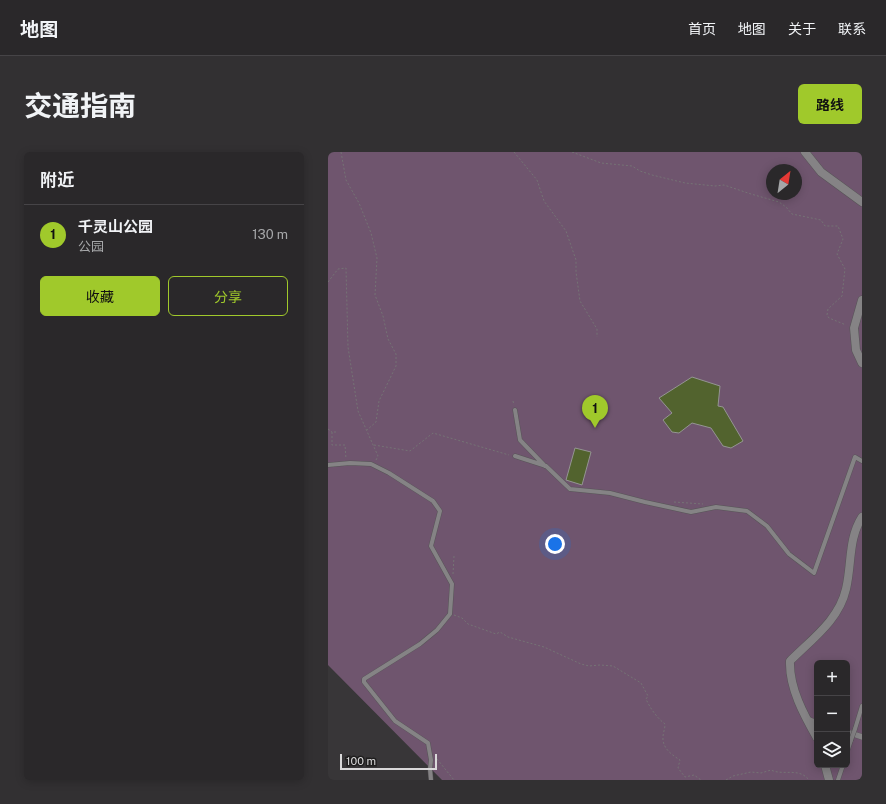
<!DOCTYPE html>
<html lang="zh">
<meta charset="utf-8">
<style>
:root{--surface:#2a282a;--page:#323032;--text:#f1f3f6;--muted:#a5a6a8;--line:#464447;--accent:#a0c92b}
body{margin:0;font-family:"Public Sans","Noto Sans SC",sans-serif;background:var(--page);color:var(--text)}
.controls{position:absolute;right:12px;bottom:12px;display:grid;overflow:hidden;border-radius:6px;box-shadow:0 2px 10px #0003}
.controls button{width:36px;height:36px;display:grid;place-items:center;padding:0;border:0;border-bottom:1px solid var(--line);background:var(--surface);color:var(--text);font:20px sans-serif}
.compass{position:absolute;left:438px;top:12px;width:36px;height:36px;border-radius:50%;background:var(--surface);box-shadow:0 2px 10px #0003;rotate:30deg}
.scale{position:absolute;left:12px;bottom:10px;width:97px;box-sizing:border-box;padding-left:4px;border:2px solid #d9d8d9;border-top:0;font-size:11px;line-height:14px;white-space:nowrap;color:#d9d8d9;-webkit-text-stroke:3px #1f1e1e;paint-order:stroke}
.you{position:absolute;left:227px;top:392px;width:14px;height:14px;margin:-10px;border:3px solid #fff;border-radius:50%;background:#1a73e8;box-shadow:0 0 0 6px #1a73e833}
.badge{display:grid;place-items:center;width:26px;height:26px;border-radius:50%;background:var(--accent);color:#111;font-size:13px;font-weight:700}
.pin{position:absolute;translate:-50% -33px;filter:drop-shadow(0 1px 2px #0008)}
.pin::after{content:'';position:absolute;top:21px;width:14px;height:12px;background:inherit;clip-path:polygon(0 0,100% 0,50% 100%)}
.list{margin:0;padding:0;list-style:none}
h2{display:flex;justify-content:space-between;align-items:center;height:52px;margin:0;padding:0 16px;font-size:17px}
h2 small{font-size:13px;font-weight:400;color:var(--muted)}
.list li{display:grid;grid-template-columns:26px 1fr auto;gap:12px;align-items:center;box-sizing:border-box;height:60px;padding:0 16px;border-top:1px solid var(--line)}
.list b{display:block;font-size:15px;white-space:nowrap}
.list p{margin:0;font-size:13px;white-space:nowrap;color:var(--muted)}
.list em{font-size:13px;font-style:normal;color:var(--muted)}
.actions{display:flex;gap:8px;padding:12px 16px}
.actions a{flex:1;padding:9px 0;border:1px solid var(--accent);border-radius:6px;text-align:center;font-size:14px;color:var(--accent)}
.actions .main{background:var(--accent);color:#111}
.icon{flex:none;width:22px;height:22px;fill:none;stroke:currentColor;stroke-width:2;stroke-linecap:round;stroke-linejoin:round}
.map{position:relative;flex:none;width:534px;height:628px;overflow:hidden;border-radius:6px}
header{display:flex;align-items:center;gap:24px;box-sizing:border-box;height:56px;padding:0 20px;background:var(--surface);border-bottom:1px solid var(--line)}
header strong{font-size:19px}
nav{display:flex;gap:22px;margin-inline-start:auto;font-size:14px}
.intro{display:flex;align-items:center;justify-content:space-between;box-sizing:border-box;height:96px;padding:0 24px}
h1{margin:0;font-size:28px}
.button{padding:10px 18px;border-radius:6px;background:var(--accent);color:#111;font-size:14px;font-weight:700}
main{display:flex;gap:24px;padding:0 24px}
aside{flex:1;background:var(--surface);border-radius:6px;box-shadow:0 2px 10px #0003}
.map>svg:first-child{display:block}
</style>
<header>
<strong>地图</strong>
<nav><a>首页</a><a>地图</a><a>关于</a><a>联系</a></nav>
</header>
<div class="intro"><h1>交通指南</h1><a class="button">路线</a></div>
<main>
<aside>
<h2>附近<small></small></h2>
<ul class="list">
<li><span class="badge">1</span><div><b>千灵山公园</b><p>公园</p></div><em>130 m</em></li>
</ul>
<div class="actions"><a class="main">收藏</a><a>分享</a></div>
</aside>
<div class="map">
<svg width="534" height="628" viewBox="0 0 534 628">
<rect width="100%" height="100%" fill="#383638"/>
<path fill="#6f556e" fill-rule="evenodd" d="M0,0H534V628H114L0,513ZM444,18H468V42H444ZM489,511H519V613H489Z"/>
<path fill="#52632e" stroke="#949592" d="M364,225L392,234L390,254L395,255L415,289L403,296L395,294L383,276L364,271L351,281L344,280L335,268L344,261L331,246Z
M247,296L263,300L254,333L238,328Z"/>
<g fill="none" stroke-linecap="round" stroke-linejoin="round">
<defs>
<path id="service" d="M187,258L192,288L217,314
M187,304L218,314L242,337L282,341L317,350L363,360L388,355L419,359L439,374L461,402L486,421L527,305L534,309
M0,313L22,311L43,312L61,321L105,349L112,359L103,394L124,432L122,462L109,478L92,492L36,527V530L67,569L100,591L103,608L102,617L103,628
M527,577L534,554
M519,600L523,588
M510,628L515,613"/>
<path id="pedestrian" d="M479,567L489,571
M519,580L534,585"/>
<path id="minor" d="M477,0L493,20L534,50
M534,148L526,176L528,198L534,211
M489,586C476,563 461,536 462,509C484,487 511,468 518,437C524,412 520,387 534,365
M497,613L501,628"/>
</defs>
<use href="#service" stroke="#575557" stroke-width="5"/>
<use href="#pedestrian" stroke="#575557" stroke-width="6"/>
<use href="#minor" stroke="#575557" stroke-width="9"/>
<path stroke="#757375" stroke-width="1" stroke-dasharray="2 2" stroke-linecap="butt" d="M13,0L18,28L31,51L43,81L49,106L47,143L55,164L60,187L68,202V214L51,249L48,270L39,278
M186,0L209,28L216,49L238,79L248,108V120L252,149L269,177V185
M244,0L273,11L304,14L312,19L324,23L357,31L387,34L396,33L423,42L451,50L458,55L464,62L493,68L497,74H510L515,87L509,102L517,117L514,144L500,157L499,163L501,166L518,173
M0,130L10,117L18,116L20,195L30,259L50,304L48,308
M185,249L186,253
M0,277L4,280
M8,280H4V293H17L18,307
M46,293L82,299L105,281L181,303
M346,350L375,352
M125,422L126,404
M126,463L134,466L140,472L168,482L172,480L180,485L216,495L253,512L261,514L272,513L285,514L313,531L320,544L318,547C322,556 329,566 337,572C337,577 335,581 335,585C334,596 344,603 352,608L350,616L357,625L366,623L373,628
M109,607L126,628
M398,628L405,624L423,620L433,621L443,618C455,624 471,615 481,628"/>
<use href="#service" stroke="#858385" stroke-width="4"/>
<use href="#pedestrian" stroke="#858385" stroke-width="5.5"/>
<use href="#minor" stroke="#858385" stroke-width="8"/>
<defs>
<path id="service-bridge" d="M523,588L527,577"/>
</defs>
<use href="#service-bridge" stroke="#575557" stroke-width="5" stroke-linecap="butt"/>
<use href="#service-bridge" stroke="#858385" stroke-width="4"/>
</g>
</svg>
<div class="controls">
<button>+</button>
<button>−</button>
<button><svg class="icon" aria-label="layers" viewBox="0 0 24 24"><path d="M12 4l9 5-9 5-9-5zM3 14l9 5 9-5"/></svg></button>
</div>
<svg class="compass" viewBox="-18 -18 36 36"><path d="M0-13l5 13h-10z" fill="#e53935"/><path d="M0 13l5-13h-10z" fill="#a5a6a8"/></svg>
<div class="scale">100 m</div>
<div class="you"></div>
<div class="pin badge" style="left:267px;top:276px">1</div>
</div>
</main>
